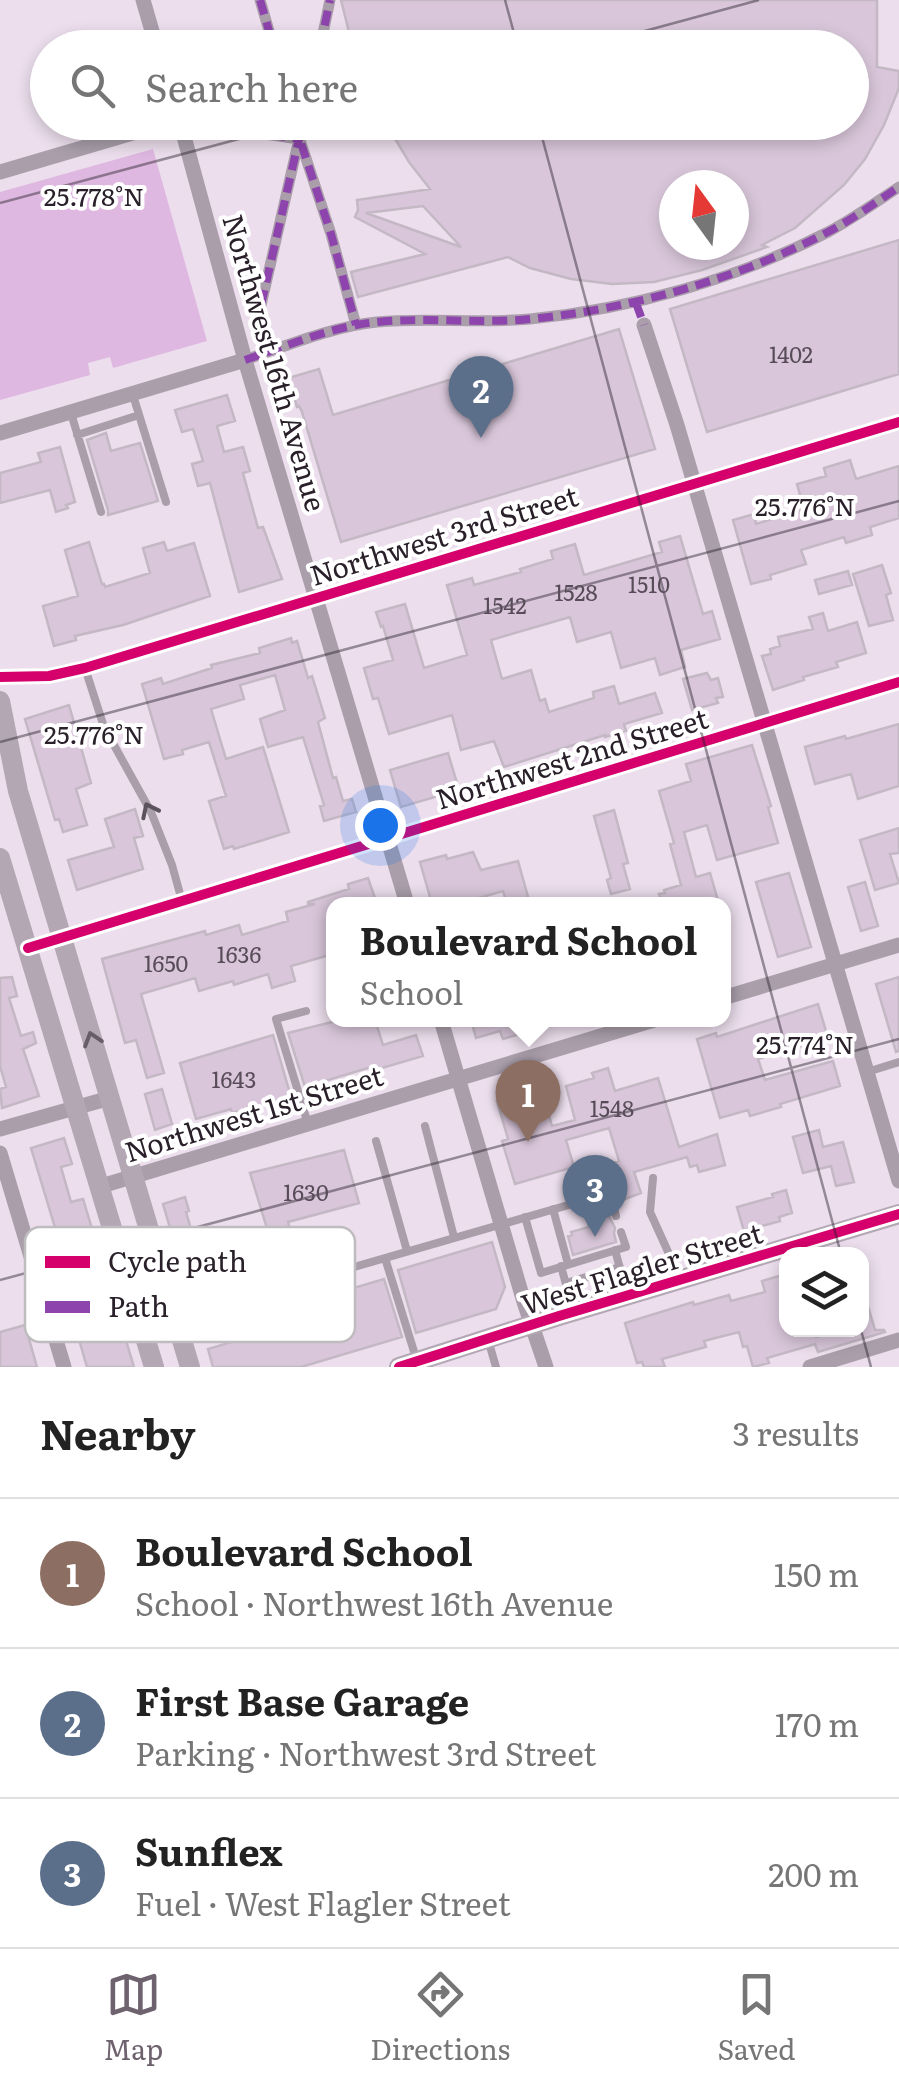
<!DOCTYPE html>
<meta charset="utf-8">
<style>
:root{--surface:#fff;--page:#f6f6f6;--text:#222;--muted:#767676;--line:#e0e0e0;--accent:#6d626e}
body{margin:0;font-family:Literata,serif;background:var(--page);color:var(--text)}
.controls{position:absolute;right:30px;bottom:30px;display:grid;overflow:hidden;border-radius:20px;box-shadow:0 5px 15px #0003}
.controls button{width:90px;height:90px;display:grid;place-items:center;padding:0;border:0;border-bottom:2px solid var(--line);background:var(--surface);color:var(--text);font:50px sans-serif}
.compass{position:absolute;left:659px;top:170px;width:90px;height:90px;border-radius:50%;background:var(--surface);box-shadow:0 5px 15px #0003;rotate:345deg}
.you{position:absolute;left:380px;top:825px;width:35px;height:35px;margin:-25px;border:8px solid #fff;border-radius:50%;background:#1a73e8;box-shadow:0 0 0 15px #1a73e833}
.badge{display:grid;place-items:center;width:65px;height:65px;border-radius:50%;background:var(--accent);color:#fff;font-size:32px;font-weight:700}
.pin{position:absolute;translate:-50% -82px;filter:drop-shadow(0 2px 5px #0008)}
.pin::after{content:'';position:absolute;top:52px;width:35px;height:30px;background:inherit;clip-path:polygon(0 0,100% 0,50% 100%)}
.popup{position:absolute;left:326px;top:897px;width:405px;height:130px;box-sizing:border-box;display:grid;place-content:center;border-radius:20px;background:var(--surface);filter:drop-shadow(0 2px 8px #0005);font-size:32px;white-space:nowrap;color:var(--muted)}
.popup b{font-size:38px;color:var(--text)}
.popup::after{content:'';position:absolute;left:50%;top:100%;margin-left:-20px;border:20px solid transparent;border-top-color:var(--surface)}
.list{margin:0;padding:0;list-style:none}
h2{display:flex;justify-content:space-between;align-items:center;height:130px;margin:0;padding:0 40px;font-size:42px}
h2 small{font-size:32px;font-weight:400;color:var(--muted)}
.list li{display:grid;grid-template-columns:65px 1fr auto;gap:30px;align-items:center;box-sizing:border-box;height:150px;padding:0 40px;border-top:2px solid var(--line)}
.list b{display:block;font-size:38px;white-space:nowrap}
.list p{margin:0;font-size:32px;white-space:nowrap;color:var(--muted)}
.list em{font-size:32px;font-style:normal;color:var(--muted)}
.icon{flex:none;width:55px;height:55px;fill:none;stroke:currentColor;stroke-width:2;stroke-linecap:round;stroke-linejoin:round}
.map{position:relative;flex:none;width:899px;height:1367px;overflow:hidden}
.search{position:absolute;background:var(--surface);box-shadow:0 5px 15px #0003;left:30px;right:30px;top:30px;height:110px;display:flex;align-items:center;gap:25px;box-sizing:border-box;padding:0 35px;border-radius:55px;color:var(--muted);font-size:38px}
.sheet{height:580px;background:var(--surface)}
nav{display:flex;justify-content:space-around;align-items:center;box-sizing:border-box;height:140px;border-top:2px solid var(--line);background:var(--surface);font-size:28px;color:var(--muted)}
nav a{display:grid;justify-items:center;gap:5px}
nav .on{color:var(--accent)}
.map>svg:first-child{display:block}
</style>
<div class="map">
<svg width="899" height="1367" viewBox="0 0 899 1367">
<rect width="100%" height="100%" fill="#ecdeed"/>
<path fill="#dfb8e1" d="M153,149L207,341L113,368L110,357L88,363L90,375L0,400V192Z"/>
<path fill="#d9c6da" stroke="#c3b8c4" stroke-width="2.5" fill-rule="evenodd" d="M341,0H877V67L899,71V88L884,125L865,159L844,185L795,228L762,245L767,247L702,270L654,282L612,284L571,279L530,268L508,257L358,297L351,272L425,254L355,217L358,210L357,200L430,189L409,162L385,122H852V48H353ZM674,185H734V245H674ZM423,206L461,247L366,213Z
M899,240V374L707,432L670,309Z
M619,329L655,449L341,542L302,412L299,406L297,407L288,378L319,369L333,415Z
M227,395L235,421L217,426L224,452L243,447L250,471L243,473L258,528L263,527L282,579L239,592L210,483L198,486L192,464L203,461L193,429L182,432L175,410Z
M106,433L111,451L140,443L158,501L108,515V510L87,440Z
M60,447L75,502L66,505L68,508L56,512L50,490L0,503V473L41,462L38,453Z
M850,460L856,479L899,466V518L870,527L872,535L846,543L844,537L801,550L806,564L770,575L771,579L751,584L733,520L754,514L756,524L804,509L797,484L826,476L824,468Z
M680,536L703,614L712,611L720,639L681,650L685,667L660,675L655,658L621,668L611,632L577,642L570,617L491,640L502,679L531,670L540,701L545,699L549,712L594,698L593,692L614,686L619,704L655,693L662,713L624,724L626,731L605,737V735L504,767L494,741L461,750L452,715L389,734L378,698L373,699L364,668L393,660L383,626L381,627L376,612L405,604L424,668L467,655L447,585L472,578L474,585L521,572L520,569L553,559L551,551L575,544L584,575L662,552L659,542Z
M89,542L102,584H104L105,587L150,573L143,548L164,542L167,551L194,543L210,596L123,625L75,636L76,640L54,646L43,606L78,596L65,550Z
M882,565L891,593L886,595L893,620L869,626L853,574Z
M848,571L852,585L819,594L815,580Z
M823,613L828,631L857,622L866,653L836,662L838,667L803,677L804,680L773,690L762,656L771,654L770,649L780,646L778,637L813,629L809,617Z
M291,638L292,643L297,641L308,678L312,676L325,718L318,722L333,778L336,777L343,801L352,799L356,812L324,821L320,806L324,805L303,737L268,747L260,719L285,710L275,675L240,685L244,699L211,709L226,759L263,747L289,832L234,849L233,846L224,849L209,801L226,796L209,742L182,750L183,754L164,759L142,684L161,678L163,684L212,668L211,665L260,653L259,648Z
M707,673L711,680L718,678L723,697L716,698L718,703L692,710L683,679Z
M69,705L91,783L76,789L87,825L63,832L59,819L55,820L25,719Z
M899,724V786L858,799L851,774L815,784L805,747L845,736L846,739Z
M752,745L771,806L768,807L778,843L717,860L707,825L684,832L696,877L710,873L719,904H662L659,894L665,893L664,890L681,885L670,844L674,843L659,791L691,781L686,764Z
M448,753L459,790L401,807L390,770Z
M135,809L143,836L134,838L143,869L77,890L68,860L114,847L105,819Z
M614,810L628,863L623,864L630,889L611,894L607,880L611,878L594,816Z
M899,828V853L890,854L899,883L875,890L860,840Z
M473,852L481,870L518,861L530,904H507L503,891L458,904H432L420,862L446,855L447,859Z
M789,873L811,947L778,957L756,882Z
M368,878L377,904H333V954L291,966L295,981L272,988L268,974L234,985L233,981L199,991L195,978L141,994L164,1073L147,1078L136,1040L125,1043L102,959L205,931L206,935L239,925L242,935L288,921L286,912L315,904H308V902L349,889L348,884Z
M865,882L878,926L861,931L848,887Z
M12,977L17,996L9,998L21,1036L33,1032L36,1043L23,1049L39,1096L2,1108L0,1089L6,1087L0,1066V978Z
M899,977V1051L896,1052L876,984Z
M818,1004L828,1038L758,1059L765,1080L833,1061L840,1086L780,1104L781,1107L750,1116L748,1110L720,1118L697,1039L716,1033L717,1037Z
M340,1020H375L383,1045L416,1035L423,1056L372,1071L371,1067L305,1087L288,1033Z
M471,1020H558V1023L503,1039L500,1031L476,1038Z
M273,1035L291,1097L232,1113L231,1109L196,1119L180,1063Z
M608,1068L615,1091L658,1078L679,1147L717,1134L725,1165L699,1172L697,1165L690,1167L687,1157L634,1172L641,1193L625,1199L613,1163L619,1161L609,1128L566,1140L574,1167L515,1184L502,1141L508,1139L497,1101L519,1094L521,1100L543,1094L552,1126L575,1120L566,1086L594,1078L592,1073Z
M162,1089L172,1124L155,1130L145,1094Z
M819,1130L823,1147L843,1142L854,1182L836,1186L831,1166L803,1173L793,1137Z
M64,1138L72,1164L61,1167L71,1202L83,1199L134,1367H87L73,1319L82,1317L31,1148Z
M344,1150L359,1203L288,1222L290,1229L269,1235L250,1173Z
M786,1190L792,1213L779,1217L780,1221L744,1231L737,1207L773,1197L772,1194Z
M185,1197L189,1211L186,1212L198,1253L218,1247L225,1274L194,1283L183,1243L175,1245L163,1204Z
M608,1214L615,1228L614,1233L616,1242L573,1255L568,1236L572,1235L571,1232L589,1227L587,1220Z
M260,1241L270,1275L310,1264L320,1298L384,1279L402,1337L301,1367H213L208,1349L235,1341L232,1330L255,1323L248,1301L251,1292L244,1288L243,1283L254,1280L244,1246Z
M492,1242L505,1287L496,1309L416,1333L398,1270Z
M786,1274V1330H813L816,1337L838,1330H862V1296H865L875,1330H884L885,1332L818,1352L815,1344L767,1358L769,1363L753,1367L747,1346L743,1347L739,1332L704,1341L706,1347L662,1359L665,1367H644L642,1362L637,1363L625,1323L693,1302L694,1305L729,1295L731,1301L765,1292L762,1281Z
M25,1325L37,1367H0V1332Z"/>
<g fill="none" stroke-linecap="round" stroke-linejoin="round">
<path stroke="#a99eaa" stroke-width="8" d="M132,392L166,502
M70,410L101,512
M77,435L139,415
M85,668L104,727L151,812L172,865L182,901
M306,1011L276,1019L308,1124
M867,1072L899,1062
M425,1126L454,1237
M376,1141L407,1251
M653,1178L650,1212L679,1276
M553,1209L568,1264
M525,1217L541,1273L626,1247L621,1232
M615,1250L627,1294
M385,1258L416,1358
M561,1266L573,1310
M323,1276L610,1193L616,1216
M566,1283L620,1267
M175,1315L244,1295
M489,1343L496,1367"/>
<path stroke="#a99eaa" stroke-width="11" d="M260,0L274,48
M320,48L330,0
M294,122L331,234L356,325
M202,125L299,139L259,314
M245,360C286,346 334,326 377,322C428,317 479,324 530,319C632,309 737,279 828,232C853,219 876,202 899,187"/>
<path stroke="#a99eaa" stroke-width="15" d="M143,0L157,48
M180,122L245,360L407,904
M0,172L170,122
M644,325L677,425L899,1181
M0,433L245,360
M0,677L49,676L85,668L899,422
M28,948L899,682
M723,998L899,945
M441,1020L524,1302L546,1367
M0,1129L110,1098
M0,1153L64,1367
M98,1187L654,1020
M810,1367L899,1340"/>
<path stroke="#b3a7b4" stroke-width="20" d="M0,701L18,791L190,1367
M0,858L154,1367
M399,1367L559,1316L899,1214"/>
<path stroke="#8e44ad" stroke-width="8" stroke-dasharray="15 8" stroke-linecap="butt" d="M260,0L274,48
M320,48L330,0
M294,122L331,234L356,325
M202,125L299,139L259,314
M636,303L644,325
M245,360C286,346 334,326 377,322C428,317 479,324 530,319C632,309 737,279 828,232C853,219 876,202 899,187"/>
<defs>
<path id="cycleway" d="M0,677L49,676L85,668L899,422
M28,948L899,682
M399,1367L559,1316L899,1214"/>
</defs>
<use href="#cycleway" stroke="#fff" stroke-width="16"/>
<use href="#cycleway" stroke="#d6006c" stroke-width="10"/>
</g>
<defs><path id="oneway-chevron" d="M-2-3.5L2.5 0L-2 3.5" fill="none" stroke-width="1.6" stroke-linecap="round" stroke-linejoin="round" transform="scale(2.5)"/></defs>
<use stroke="#5c525d" href="#oneway-chevron" transform="translate(149 810) rotate(-116)"/>
<use stroke="#675d68" href="#oneway-chevron" transform="translate(92 1039) rotate(-107)"/>
<path fill="none" stroke="#29202a" stroke-width="2.5" stroke-opacity="0.45" d="M505,0L518,48M582,48L759,0M538,122L841,1254M0,203L302,122M0,742L899,501M0,1280L899,1039M861,1330L871,1367"/>
<g text-anchor="middle" stroke-width="8" stroke-linejoin="round" paint-order="stroke">
<g font-size="22" fill="#584c59">
<text x="791" y="363">1402</text>
<text x="649" y="593">1510</text>
<text x="576" y="601">1528</text>
<text x="505" y="614">1542</text>
<text x="239" y="963">1636</text>
<text x="166" y="972">1650</text>
<text x="234" y="1088">1643</text>
<text x="612" y="1117">1548</text>
<text x="306" y="1201">1630</text>
</g>
<g font-size="28" fill="#29202a" stroke="#fff">
<text transform="translate(274 363) rotate(74)" y="10">Northwest 16th Avenue</text>
<text transform="translate(444 536) rotate(-17)" y="10">Northwest 3rd Street</text>
<text transform="translate(572 759) rotate(-17)" y="10">Northwest 2nd Street</text>
<text transform="translate(254 1114) rotate(-17)" y="10">Northwest 1st Street</text>
<text transform="translate(642 1269) rotate(-17)" y="10">West Flagler Street</text>
</g>
</g>
<rect x="25" y="1227" width="330" height="115" rx="15" fill="#fff" stroke="#bfbcbf" stroke-width="2.5"/>
<rect x="45" y="1256" width="45" height="12" fill="#d6006c"/>
<rect x="45" y="1301" width="45" height="12" fill="#8e44ad"/>
<g font-size="28" fill="#29202a">
<text x="108" y="1272">Cycle path</text>
<text x="108" y="1317">Path</text>
</g>
<g font-size="25" text-anchor="middle" fill="#29202a" stroke="#fff" stroke-width="8" stroke-linejoin="round" paint-order="stroke">
<text x="94" y="206">25.778°N</text>
<text x="805" y="516">25.776°N</text>
<text x="94" y="744">25.776°N</text>
<text x="805" y="1054">25.774°N</text>
</g>
</svg>
<div class="controls">
<button><svg class="icon" aria-label="layers" viewBox="0 0 24 24"><path d="M12 4l9 5-9 5-9-5zM3 14l9 5 9-5"/></svg></button>
</div>
<svg class="compass" viewBox="-18 -18 36 36"><path d="M0-13l5 13h-10z" fill="#e53935"/><path d="M0 13l5-13h-10z" fill="#767676"/></svg>
<div class="you"></div>
<div class="pin badge" style="left:528px;top:1142px;background:#8d6e63">1</div>
<div class="popup"><b>Boulevard School</b>School</div>
<div class="pin badge" style="left:481px;top:438px;background:#5c6f8a">2</div>
<div class="pin badge" style="left:595px;top:1237px;background:#5c6f8a">3</div>
<div class="search"><svg class="icon" aria-label="search" viewBox="0 0 24 24"><circle cx="10" cy="10" r="6"/><path d="M15 15l6 6"/></svg>Search here</div>
</div>
<section class="sheet">
<h2>Nearby<small>3 results</small></h2>
<ul class="list">
<li><span class="badge" style="background:#8d6e63">1</span><div><b>Boulevard School</b><p>School · Northwest 16th Avenue</p></div><em>150 m</em></li>
<li><span class="badge" style="background:#5c6f8a">2</span><div><b>First Base Garage</b><p>Parking · Northwest 3rd Street</p></div><em>170 m</em></li>
<li><span class="badge" style="background:#5c6f8a">3</span><div><b>Sunflex</b><p>Fuel · West Flagler Street</p></div><em>200 m</em></li>
</ul>
</section>
<nav>
<a class="on"><svg class="icon" aria-label="map" viewBox="0 0 24 24"><path d="M3 6l6-2 6 2 6-2v14l-6 2-6-2-6 2zM9 4v14M15 6v14"/></svg>Map</a>
<a><svg class="icon" aria-label="directions" viewBox="0 0 24 24"><path d="M12 3l9 9-9 9-9-9zM9 14v-3h6M13 9l2 2-2 2"/></svg>Directions</a>
<a><svg class="icon" aria-label="saved" viewBox="0 0 24 24"><path d="M7 4h10v16l-5-4-5 4z"/></svg>Saved</a>
</nav>
